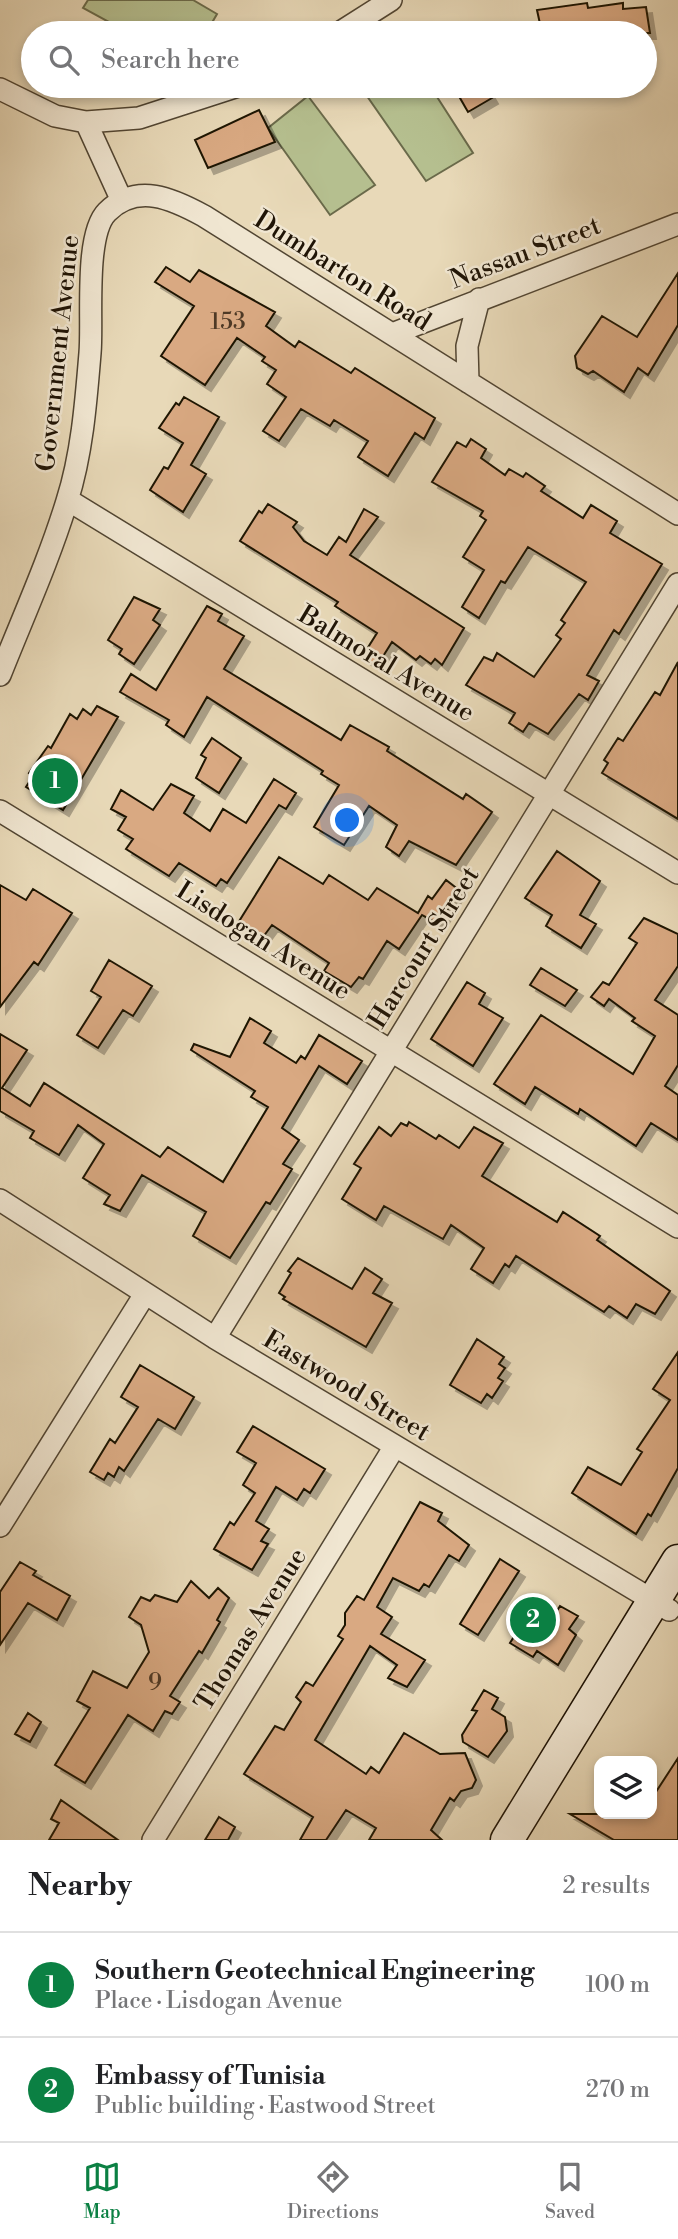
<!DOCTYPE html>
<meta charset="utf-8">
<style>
:root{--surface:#fff;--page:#f6f6f6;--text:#202124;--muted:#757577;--line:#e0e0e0;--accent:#0b8043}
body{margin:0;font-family:"Libre Bodoni",serif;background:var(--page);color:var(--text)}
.controls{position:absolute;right:21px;bottom:21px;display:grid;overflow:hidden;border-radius:14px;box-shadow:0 4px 10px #0003}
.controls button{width:63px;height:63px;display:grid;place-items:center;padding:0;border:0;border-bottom:2px solid var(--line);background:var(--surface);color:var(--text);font:35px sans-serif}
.you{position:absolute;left:348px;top:821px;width:24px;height:24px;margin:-18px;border:5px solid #fff;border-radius:50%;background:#1a73e8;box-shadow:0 0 0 10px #1a73e833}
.badge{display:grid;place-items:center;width:46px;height:46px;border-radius:50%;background:var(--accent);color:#fff;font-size:23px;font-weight:700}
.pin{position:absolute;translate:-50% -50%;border:4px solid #fff;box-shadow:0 2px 7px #0006}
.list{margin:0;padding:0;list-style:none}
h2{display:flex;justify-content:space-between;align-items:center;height:91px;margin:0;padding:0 28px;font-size:30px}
h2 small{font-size:23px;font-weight:400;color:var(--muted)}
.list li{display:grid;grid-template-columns:46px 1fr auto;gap:21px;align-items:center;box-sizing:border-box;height:105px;padding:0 28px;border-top:2px solid var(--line)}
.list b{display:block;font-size:26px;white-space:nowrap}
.list p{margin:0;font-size:23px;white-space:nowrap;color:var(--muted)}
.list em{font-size:23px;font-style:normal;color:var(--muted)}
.icon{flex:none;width:38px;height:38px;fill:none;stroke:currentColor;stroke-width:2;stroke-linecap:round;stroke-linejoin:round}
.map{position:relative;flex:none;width:678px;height:1840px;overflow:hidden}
.search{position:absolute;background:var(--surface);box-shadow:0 4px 10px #0003;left:21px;right:21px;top:21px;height:77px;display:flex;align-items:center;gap:18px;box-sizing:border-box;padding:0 24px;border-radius:38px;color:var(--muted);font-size:26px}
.sheet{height:301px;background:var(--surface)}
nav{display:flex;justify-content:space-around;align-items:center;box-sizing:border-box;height:98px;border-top:2px solid var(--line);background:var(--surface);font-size:19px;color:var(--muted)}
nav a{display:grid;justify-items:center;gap:4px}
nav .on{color:var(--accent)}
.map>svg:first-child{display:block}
</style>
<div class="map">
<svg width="678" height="1840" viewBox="0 0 678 1840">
<defs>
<filter id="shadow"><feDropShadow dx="6" dy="6" stdDeviation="0" flood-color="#0004"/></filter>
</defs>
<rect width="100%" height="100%" fill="#e8d9b8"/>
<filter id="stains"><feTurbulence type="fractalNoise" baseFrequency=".00286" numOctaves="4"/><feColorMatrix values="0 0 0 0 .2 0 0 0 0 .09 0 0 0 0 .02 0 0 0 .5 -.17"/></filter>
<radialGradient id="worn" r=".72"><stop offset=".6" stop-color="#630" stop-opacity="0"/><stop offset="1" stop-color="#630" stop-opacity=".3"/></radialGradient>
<path fill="#b5bf8f" stroke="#6a6a4a" stroke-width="2" d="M88,0H193L217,14L206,33H129L83,8Z
M360,86H430L473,153L426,181Z
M308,96L375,185L330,215L268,128Z"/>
<path fill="#d9a982" stroke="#1f1406" stroke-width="2" filter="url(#shadow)" d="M587,3L588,8L623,3V9L646,7L650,33H542L537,10Z
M481,86H485L492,98L468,112L460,98Z
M259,110L275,142L208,168L195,140Z
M166,267L190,282L199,270L275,312L266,326L295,347L299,341L351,373L355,368L435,418L424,439L415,433L388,476L358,457L368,441L334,420L330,426L301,409L279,441L263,431L286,397L267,384L276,370L262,361L265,357L237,338L205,385L161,356L194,306L155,282Z
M678,273V325L648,375L638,368L624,392L593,371L588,374L577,368L575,356L602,316L637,337Z
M184,397L219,417L191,465L206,474L183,512L150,490L164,467L168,469L183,443L159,428L176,403L179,405Z
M471,439L486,449L481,458L505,475L509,469L523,477L526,473L545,486L541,491L583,518L591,505L617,521L610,533L662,564L619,634L614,630L587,675L599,681L588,700L579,694L548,734L529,723L523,732L509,723L515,713L466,685L484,657L493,661L497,653L534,677L561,639L556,635L565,623L561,620L586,582L528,547L505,583L501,581L479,618L462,607L484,570L463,557L486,520L480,516L483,511L432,482L457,442L466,447Z
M268,504L297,522L293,527L304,541L327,555L339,537L346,542L364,509L378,517L350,555L464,628L442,665L435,659L431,664L420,656L416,660L392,642L377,666L362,657L377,633L335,606L338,602L240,541L259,511L262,513Z
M134,597L160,609L153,620L160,625L134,664L119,654L122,649L108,640Z
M207,606L222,614L218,621L244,636L224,669L341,740L350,725L389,747L387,751L463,799L466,794L492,812L456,865L409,841L399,856L386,847L397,825L369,806L344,845L314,827L339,785L321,774L323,771L207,697L184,737L166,725L169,720L120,692L131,674L156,690Z
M678,662V819L602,773L608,763L604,760L618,738L623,741L655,692L660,695Z
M97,706L118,717L63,810L26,787L33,776L29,773L48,746L51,748L70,714L77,719L83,709L91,715Z
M212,738L241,758L219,793L196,778L206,758L201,755Z
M274,779L296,793L286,809L279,805L227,883L221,879L216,886L179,863L169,876L126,849L133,839L118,830L126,817L111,809L121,790L153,810L171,784L194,796L184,813L210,831L223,809L246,823Z
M557,851L600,881L580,915L596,924L581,948L546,926L552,915L525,898Z
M279,857L323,884L329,875L368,900L377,888L418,913L428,896L432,899L446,880L459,890L439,924L422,915L399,949L387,941L363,979L359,977L351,987L324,971L329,963L272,925L263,937L238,923Z
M0,885L26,900L33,889L72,913L38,965L34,962L0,1007Z
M644,918L678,934V966L655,1000L678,1015V1065L665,1086L678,1095V1140L651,1123L636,1146L580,1109L578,1114L535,1087L525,1104L494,1084L541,1015L633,1074L655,1036L632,1021L635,1018L609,999L604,1006L591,997L603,982L609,985L637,943L629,938Z
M109,960L152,986L133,1016L123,1010L98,1048L77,1035L101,997L91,991Z
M541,968L577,990L565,1006L530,985Z
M467,982L485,993L479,1004L503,1018L473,1066L431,1039Z
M250,1018L271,1031L264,1043L296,1063L301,1056L305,1059L319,1035L362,1061L347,1084L319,1066L282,1128L299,1140L283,1164L292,1169L270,1204L266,1202L230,1258L193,1236L206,1212L142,1175L120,1211L104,1204L110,1195L83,1178L104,1144L78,1125L59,1155L30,1138L34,1131L0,1111V1034L27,1050L2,1088L30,1106L44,1083L160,1157L168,1147L223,1182L268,1107L251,1097L255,1091L191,1050L194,1044L230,1057Z
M409,1122L436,1139L439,1135L459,1148L474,1127L503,1143L482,1176L557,1222L563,1212L600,1236L597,1240L670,1291L655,1314L636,1304L627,1318L609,1306L604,1312L516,1256L509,1267L505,1264L493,1283L471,1269L484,1248L451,1225L443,1239L384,1206L376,1220L342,1199L361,1168L354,1164L379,1127L391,1136L401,1123L407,1126Z
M298,1258L352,1289L365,1268L382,1279L373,1293L392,1303L366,1347L283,1299L285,1297L279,1293L291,1273L288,1271Z
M477,1339L504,1357L499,1364L505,1368L498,1378L503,1381L492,1398L487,1394L481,1403L450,1385Z
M678,1352V1468L651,1516L648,1514L636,1534L572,1493L588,1467L621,1485L642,1452L637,1449L670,1400L653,1389Z
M140,1365L194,1397L175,1429L158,1419L124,1471L119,1467L114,1477L108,1473L104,1480L90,1472L110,1439L115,1443L138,1407L121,1397Z
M253,1426L325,1469L310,1493L304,1489L297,1500L276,1487L256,1521L269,1529L261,1541L268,1544L252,1570L214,1549L230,1522L234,1525L255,1493L243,1485L256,1463L237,1452Z
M420,1502L442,1513L438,1521L469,1545L459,1561L449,1555L429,1587L424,1584L419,1591L393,1578L377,1607L392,1617L381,1634L425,1660L407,1687L388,1678L397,1665L370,1646L315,1740L366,1774L371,1767L379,1773L404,1733L440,1754L465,1753L476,1780L472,1788L461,1791L454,1801L450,1798L431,1830L442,1840H369L376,1828L346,1810L326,1840H300L313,1817L244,1774L275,1726L284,1730L301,1702L296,1697L306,1682L313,1686L343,1639L338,1636L345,1625V1613L357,1596L364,1600Z
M500,1559L519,1571L478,1635L460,1624Z
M20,1562L36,1571L33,1575L70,1596L57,1620L28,1603L0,1645V1592Z
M191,1581L209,1598L218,1588L229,1598L217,1620L220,1622L202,1653L199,1651L170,1696L180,1702L172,1714L165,1711L153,1731L128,1715L85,1783L55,1765L90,1708L77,1701L93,1671L127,1688L149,1652L141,1625L129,1617L141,1597L150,1601L155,1595L177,1602Z
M536,1602L555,1614L560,1606L578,1616L569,1629L576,1635L558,1665L537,1651L533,1657L510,1643Z
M484,1690L498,1698L492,1709L505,1717L507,1731L488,1757L463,1742L462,1735L477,1711L472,1710Z
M28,1713L41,1722L30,1742L15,1734Z
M678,1758V1840H614L570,1814H652V1798Z
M61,1800L118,1840H49L59,1823L51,1819Z
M219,1817L235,1827L228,1840H205Z"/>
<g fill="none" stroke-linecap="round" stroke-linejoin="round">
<defs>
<path id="minor" d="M339,33L391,0
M0,89L55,116L86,122L122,201
M86,122L139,118L238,86
M392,334L678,224
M468,382L467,346L479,299
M68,500L678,873
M0,675C23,617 49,560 67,501C82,454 86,402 90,353C93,321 84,235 107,212C137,182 173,199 204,216L678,514
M0,811L678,1227
M0,1200L215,1338L669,1610
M215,1338L678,584
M0,1526L145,1294
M153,1840L395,1446"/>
<path id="secondary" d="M507,1840L678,1561"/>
</defs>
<use href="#minor" stroke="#514532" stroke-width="24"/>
<use href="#secondary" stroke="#1f1406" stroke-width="35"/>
<use href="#minor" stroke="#f0e6d1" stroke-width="21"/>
<use href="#secondary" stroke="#f0e6d1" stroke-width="32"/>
</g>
<g text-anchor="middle" stroke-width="5" stroke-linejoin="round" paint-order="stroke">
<g font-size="23" fill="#4e3925">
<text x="228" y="329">153</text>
<text x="155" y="1690">9</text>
</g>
<g font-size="26" fill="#1f1406" stroke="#f0e6d1">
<text transform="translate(525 252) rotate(-21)" y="9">Nassau Street</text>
<text transform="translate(343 270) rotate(32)" y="9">Dumbarton Road</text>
<text transform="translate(57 353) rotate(-84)" y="9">Government Avenue</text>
<text transform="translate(387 663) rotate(31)" y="9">Balmoral Avenue</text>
<text transform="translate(264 940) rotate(32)" y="9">Lisdogan Avenue</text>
<text transform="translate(423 947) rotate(-58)" y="9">Harcourt Street</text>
<text transform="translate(347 1385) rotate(31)" y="9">Eastwood Street</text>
<text transform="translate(250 1629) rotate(-58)" y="9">Thomas Avenue</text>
</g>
</g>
<rect width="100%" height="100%" filter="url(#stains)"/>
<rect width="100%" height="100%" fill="url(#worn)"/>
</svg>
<div class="controls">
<button><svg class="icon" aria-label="layers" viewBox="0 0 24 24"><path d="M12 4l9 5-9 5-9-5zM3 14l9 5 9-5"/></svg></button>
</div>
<div class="you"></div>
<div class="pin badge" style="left:55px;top:781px">1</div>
<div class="pin badge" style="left:533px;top:1620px">2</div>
<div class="search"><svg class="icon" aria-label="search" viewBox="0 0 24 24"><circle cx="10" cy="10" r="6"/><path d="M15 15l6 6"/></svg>Search here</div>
</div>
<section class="sheet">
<h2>Nearby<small>2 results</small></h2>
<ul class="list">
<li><span class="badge">1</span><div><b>Southern Geotechnical Engineering</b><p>Place · Lisdogan Avenue</p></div><em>100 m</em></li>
<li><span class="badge">2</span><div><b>Embassy of Tunisia</b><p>Public building · Eastwood Street</p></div><em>270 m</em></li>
</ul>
</section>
<nav>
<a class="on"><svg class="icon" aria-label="map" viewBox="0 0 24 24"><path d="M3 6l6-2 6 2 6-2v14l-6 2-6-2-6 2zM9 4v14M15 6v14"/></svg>Map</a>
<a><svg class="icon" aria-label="directions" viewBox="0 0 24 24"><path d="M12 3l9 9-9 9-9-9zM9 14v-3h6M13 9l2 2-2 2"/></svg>Directions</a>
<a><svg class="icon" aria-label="saved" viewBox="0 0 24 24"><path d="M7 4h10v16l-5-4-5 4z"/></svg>Saved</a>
</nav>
